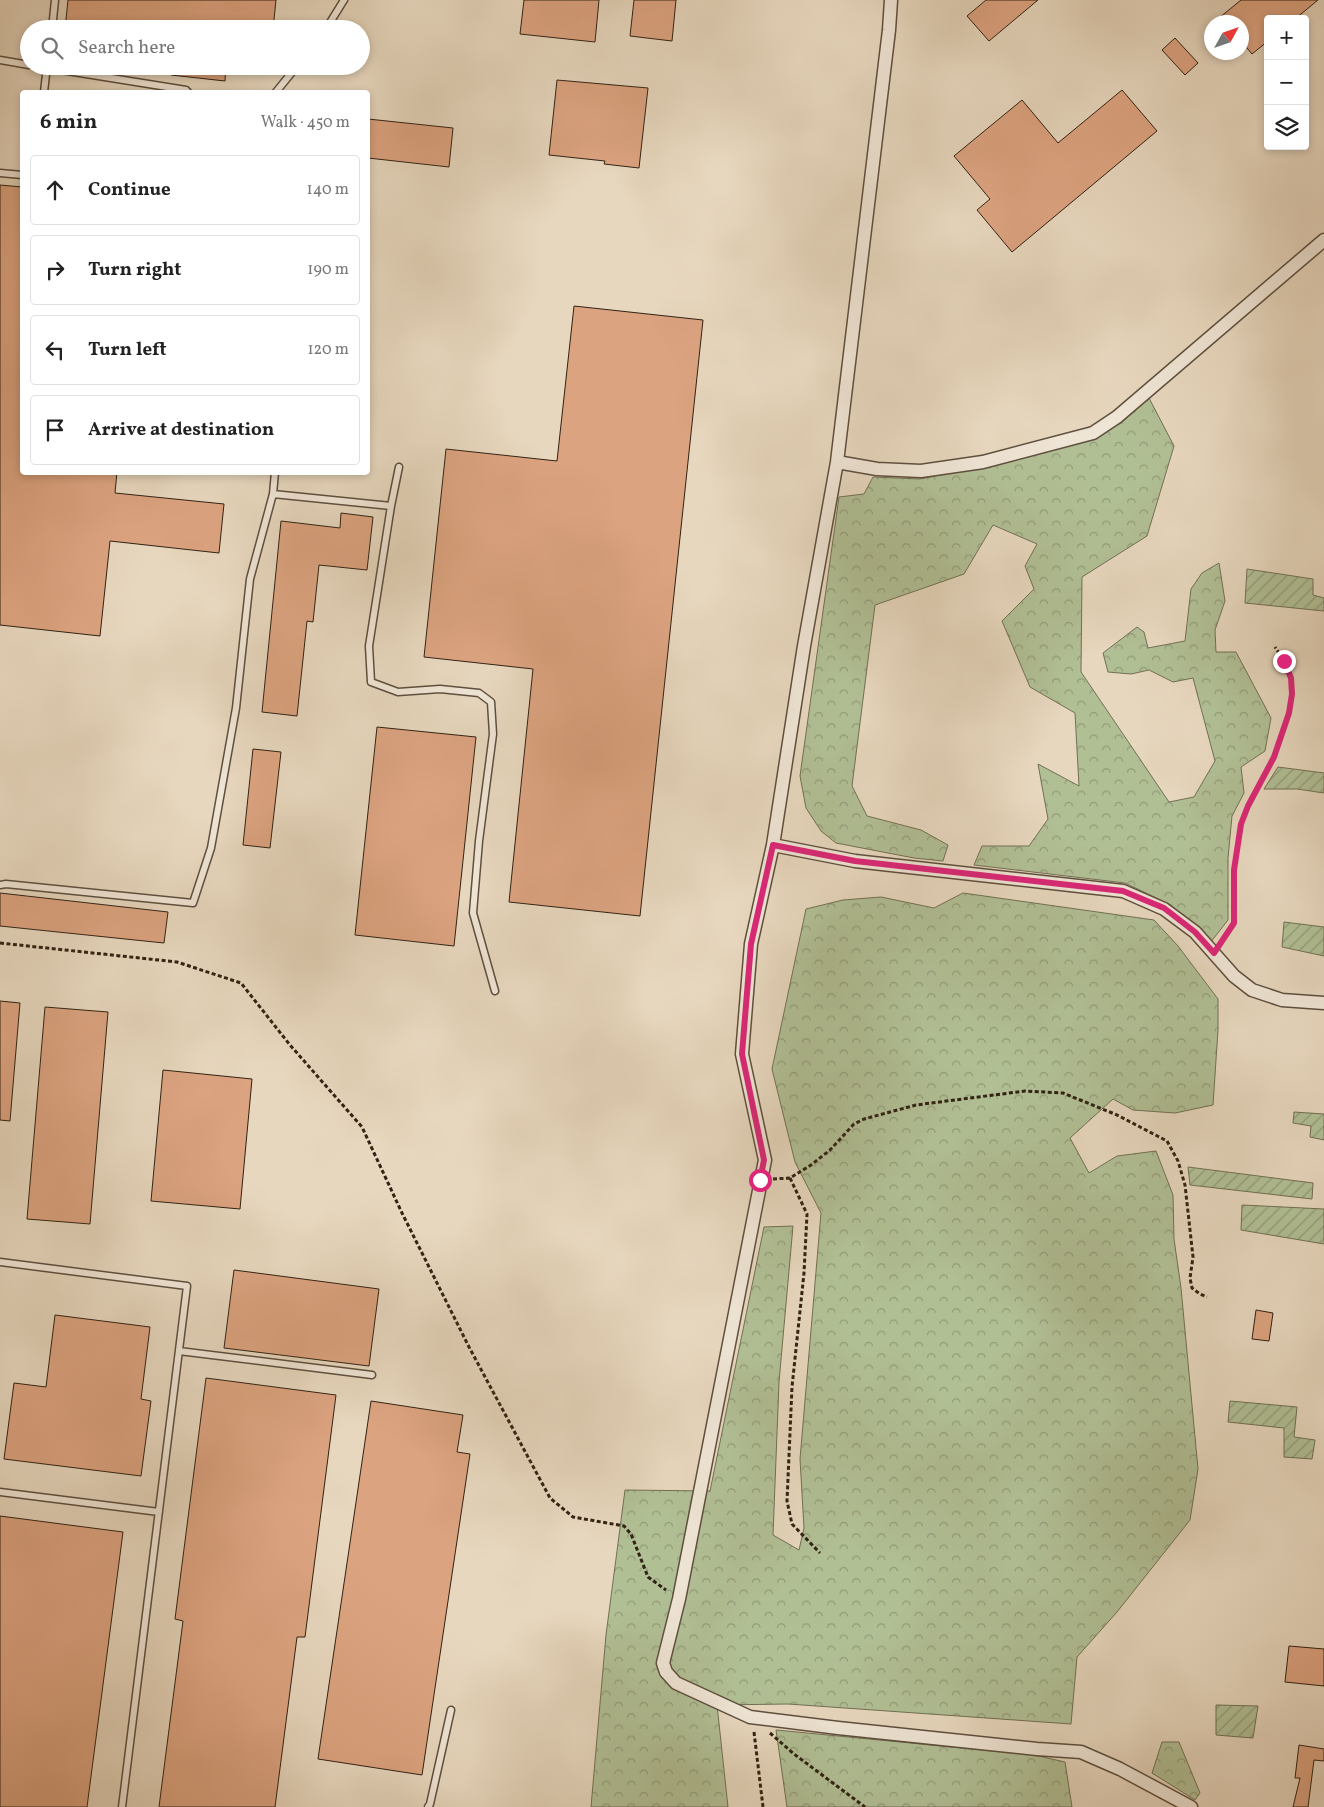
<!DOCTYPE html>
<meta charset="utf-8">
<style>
:root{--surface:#fff;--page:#f6f6f6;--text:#222;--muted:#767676;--line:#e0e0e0}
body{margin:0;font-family:Vollkorn,serif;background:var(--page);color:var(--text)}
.controls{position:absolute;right:15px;top:15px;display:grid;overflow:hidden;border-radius:5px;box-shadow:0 2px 8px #0003}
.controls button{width:45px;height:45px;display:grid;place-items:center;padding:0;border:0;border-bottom:1px solid var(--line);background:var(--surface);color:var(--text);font:25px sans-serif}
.compass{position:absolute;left:1204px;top:15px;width:45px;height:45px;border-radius:50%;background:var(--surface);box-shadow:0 2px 8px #0003;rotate:50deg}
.stop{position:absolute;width:15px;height:15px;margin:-11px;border:4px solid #db2777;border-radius:50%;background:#fff}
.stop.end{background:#db2777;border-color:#fff;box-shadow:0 1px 5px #0008}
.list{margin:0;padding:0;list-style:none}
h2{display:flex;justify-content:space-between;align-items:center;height:65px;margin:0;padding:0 20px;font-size:21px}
h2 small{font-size:16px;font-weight:400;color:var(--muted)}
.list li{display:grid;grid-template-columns:32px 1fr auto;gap:15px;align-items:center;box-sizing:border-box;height:70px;margin:0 10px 10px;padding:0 10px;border:1px solid var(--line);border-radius:5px}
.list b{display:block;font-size:19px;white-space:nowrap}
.list em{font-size:16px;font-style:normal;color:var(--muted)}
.icon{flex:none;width:28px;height:28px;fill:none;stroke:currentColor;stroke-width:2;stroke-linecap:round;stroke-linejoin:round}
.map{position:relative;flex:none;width:1324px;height:1807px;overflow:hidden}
.search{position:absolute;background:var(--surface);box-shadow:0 2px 8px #0003;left:20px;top:20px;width:350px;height:55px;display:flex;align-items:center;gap:12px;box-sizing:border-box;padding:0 18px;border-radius:28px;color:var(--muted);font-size:19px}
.panel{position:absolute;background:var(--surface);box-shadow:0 2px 8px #0003;left:20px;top:90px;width:350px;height:385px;border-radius:5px}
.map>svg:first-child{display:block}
</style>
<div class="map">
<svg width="1324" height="1807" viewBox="0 0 1324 1807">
<defs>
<pattern id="forest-crowns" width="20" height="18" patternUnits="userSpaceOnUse" patternTransform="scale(1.25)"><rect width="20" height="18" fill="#b1bf95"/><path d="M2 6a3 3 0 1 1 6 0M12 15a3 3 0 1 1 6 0" fill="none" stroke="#919b78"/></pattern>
<pattern id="garden-furrows" width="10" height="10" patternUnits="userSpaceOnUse" patternTransform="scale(1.25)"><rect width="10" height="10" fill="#b1bf95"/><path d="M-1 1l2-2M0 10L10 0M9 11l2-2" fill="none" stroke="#919b78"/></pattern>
</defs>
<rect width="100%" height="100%" fill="#e7d7be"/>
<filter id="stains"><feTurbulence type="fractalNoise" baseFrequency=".004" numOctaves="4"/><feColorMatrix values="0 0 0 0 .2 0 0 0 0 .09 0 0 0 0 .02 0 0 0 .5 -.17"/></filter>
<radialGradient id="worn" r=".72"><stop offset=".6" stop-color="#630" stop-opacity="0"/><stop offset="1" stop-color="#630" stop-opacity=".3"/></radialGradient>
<path fill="url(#forest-crowns)" stroke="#717054" d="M1149,398L1174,446L1147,536L1082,577L1081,672L1169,802L1194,797L1215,761L1193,678L1173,682L1149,670L1131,674L1108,672L1103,653L1137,627L1144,632L1148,648L1185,641L1191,589L1202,573L1219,563L1225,601L1215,630L1216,652H1236L1271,718L1265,751L1241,767L1244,793L1232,816L1228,858V920L1210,943L1171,905L1125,883L974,865L982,846H1029L1048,819L1038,764L1079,786L1075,713L1030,687L1002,621L1034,589L1025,566L1037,544L993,525L964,574L875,605L852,786L867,816L921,830L948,845L943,861L914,858L836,843L821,831L806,808L800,776L839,497L864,494L873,477L920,479L990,465L1091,438L1121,423Z
M963,893L1154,920L1178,946L1218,999V1030L1213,1105L1175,1113L1133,1110L1113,1099L1070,1138L1089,1173L1117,1156L1156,1151L1173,1195L1174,1239L1181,1288L1198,1469L1190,1520L1117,1612L1077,1657L1071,1724L788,1704L717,1705L728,1807H591L606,1635L625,1490L710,1491L764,1227L793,1226L779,1382L773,1535L799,1550L804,1528L800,1459L821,1213L795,1162L772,1069L806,909L843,900L881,897L934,908Z
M776,1730L1034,1755L1065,1762L1072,1807H787Z
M1162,1742H1179L1200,1793L1195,1800L1152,1773Z"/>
<path fill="url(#garden-furrows)" stroke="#717054" d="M1247,569L1313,579V595L1324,598V611L1245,603Z
M1278,767L1324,773V793L1297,789H1264Z
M1284,922L1324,927V956L1282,947Z
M1294,1112L1324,1114V1140L1310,1137L1311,1126L1293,1123Z
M1188,1167L1313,1183L1312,1199L1190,1185Z
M1242,1205L1324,1209V1244L1241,1230Z
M1230,1401L1297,1407L1294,1437L1315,1440L1312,1459L1284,1457V1428L1228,1422Z
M1216,1705L1258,1706L1253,1738L1216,1735Z"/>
<path fill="#dca380" stroke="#312213" d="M68,0H276L273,29H65Z
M524,0H599L595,42L520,34Z
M634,0H676L672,41L630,36Z
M986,0H1038L989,41L967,16Z
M1241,0H1318L1295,19H1268V41L1252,54L1242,42V22H1214Z
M1175,38L1198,63L1185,75L1162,50Z
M172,66H226L225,81L171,75Z
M557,80L648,88L639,168L604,164L605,161L549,155Z
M1122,90L1157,131L1012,252L977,210L990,199L954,156L1022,100L1058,143Z
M368,119L453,128L449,167L368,158Z
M0,185L22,187V472H117L115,493L224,504L219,553L110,541L100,636L0,625Z
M574,306L703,320L640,916L509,902L533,669L424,657L446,449L557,461Z
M341,513L373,517L367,570L319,565L313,622L307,621L297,716L262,712L281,521L340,528Z
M377,727L476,737L454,946L355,935Z
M253,749L281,752L270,848L243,845Z
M0,893L168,912L164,943L0,926Z
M0,1001L20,1003L10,1121L0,1120Z
M45,1007L108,1012L90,1224L27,1219Z
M163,1070L252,1079L240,1209L151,1201Z
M234,1270L379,1289L369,1366L224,1348Z
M1256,1310L1273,1313L1269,1341L1252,1339Z
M55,1315L150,1327L141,1399L151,1401L141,1476L4,1459L14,1383L46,1387Z
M206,1378L336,1395L305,1637H297L275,1807H159L183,1621L175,1619Z
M371,1401L463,1415L457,1452L470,1454L422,1775L318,1759Z
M0,1516L123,1532L87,1807H0Z
M1289,1646L1324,1649V1686L1285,1682Z
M1299,1745L1324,1749V1761L1314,1760L1308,1807H1293L1300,1778H1295Z"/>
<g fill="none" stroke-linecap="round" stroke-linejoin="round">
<defs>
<path id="service" d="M52,29L55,0
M326,29L344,0
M0,60L29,65
M36,66L186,90L188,92
M44,92L47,66
M276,92L297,66
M0,173L22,175
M399,467L391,506L369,646L371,682L398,692L440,689L479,693L491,702L493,734L479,841L473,913L495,991
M273,494L391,506
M0,885L6,884L193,903L211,848L236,708L250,579L273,494L275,472
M0,1262L187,1286L122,1807
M179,1351L372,1375
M0,1492L159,1512
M428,1807L430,1804L451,1710"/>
<path id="minor" d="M891,0L889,30L837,462L804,646L773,845L751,944L742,1054L765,1160L679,1599L663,1663L666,1672L676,1683L750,1717L838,1728L1037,1749L1081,1752L1120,1769L1191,1807
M837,462L877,469L921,471L983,462L1093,433L1117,417L1324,240
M773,845L855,861L1123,891L1164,909L1195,932L1234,976L1252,990L1282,1000L1324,1003"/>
</defs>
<use href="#service" stroke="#5e4f3e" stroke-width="9"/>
<use href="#minor" stroke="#5e4f3e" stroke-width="15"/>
<path stroke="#312213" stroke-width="3" stroke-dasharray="4 2.5" stroke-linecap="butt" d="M1221,942L1233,923L1234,870L1241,824L1248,806L1274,757L1289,713L1292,694L1291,678L1284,661L1275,647
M0,943L177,962L241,983L290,1045L362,1127L402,1213L469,1347L550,1498L573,1517L624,1526L631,1534L648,1577L666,1590
M790,1178L807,1214L804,1273L792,1387L787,1501L792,1524L820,1553
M773,1179L790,1178L811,1165L830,1150L854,1124L864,1119L916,1105L1025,1091L1063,1093L1117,1115L1167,1141L1178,1161L1185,1185L1193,1257L1190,1278L1192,1288L1200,1294L1207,1297
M754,1732L763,1807
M770,1733L794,1754L865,1807"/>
<use href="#service" stroke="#efe5d5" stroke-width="6"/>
<use href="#minor" stroke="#efe5d5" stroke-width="12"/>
</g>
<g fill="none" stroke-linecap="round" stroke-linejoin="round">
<path stroke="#db2777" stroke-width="6" d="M760,1180L764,1160L742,1054L751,944L773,845L855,861L1123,891L1164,908L1195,932L1214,953L1234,923V870L1241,824L1248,806L1274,757L1289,713L1292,694L1291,678L1284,661"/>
</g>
<rect width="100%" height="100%" filter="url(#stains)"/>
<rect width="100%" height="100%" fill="url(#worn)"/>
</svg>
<div class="controls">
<button>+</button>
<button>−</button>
<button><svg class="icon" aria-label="layers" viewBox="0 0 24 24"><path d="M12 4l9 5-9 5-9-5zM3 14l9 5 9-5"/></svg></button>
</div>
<svg class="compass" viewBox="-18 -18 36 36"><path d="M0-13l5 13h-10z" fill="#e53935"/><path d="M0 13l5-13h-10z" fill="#767676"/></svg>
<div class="stop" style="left:760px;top:1180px"></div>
<div class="stop end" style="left:1284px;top:661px"></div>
<div class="search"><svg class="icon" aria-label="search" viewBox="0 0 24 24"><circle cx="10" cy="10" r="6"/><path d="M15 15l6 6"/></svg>Search here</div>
<section class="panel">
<h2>6 min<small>Walk · 450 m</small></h2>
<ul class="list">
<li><svg class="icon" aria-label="ahead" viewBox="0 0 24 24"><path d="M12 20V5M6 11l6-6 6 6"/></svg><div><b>Continue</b></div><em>140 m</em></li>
<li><svg class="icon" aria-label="right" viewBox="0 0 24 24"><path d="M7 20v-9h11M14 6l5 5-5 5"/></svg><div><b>Turn right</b></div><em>190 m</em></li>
<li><svg class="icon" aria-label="left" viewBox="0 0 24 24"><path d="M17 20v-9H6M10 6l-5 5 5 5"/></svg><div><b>Turn left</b></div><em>120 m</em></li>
<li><svg class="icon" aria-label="arrive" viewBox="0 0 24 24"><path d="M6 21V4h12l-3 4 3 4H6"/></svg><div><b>Arrive at destination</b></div></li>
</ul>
</section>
</div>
